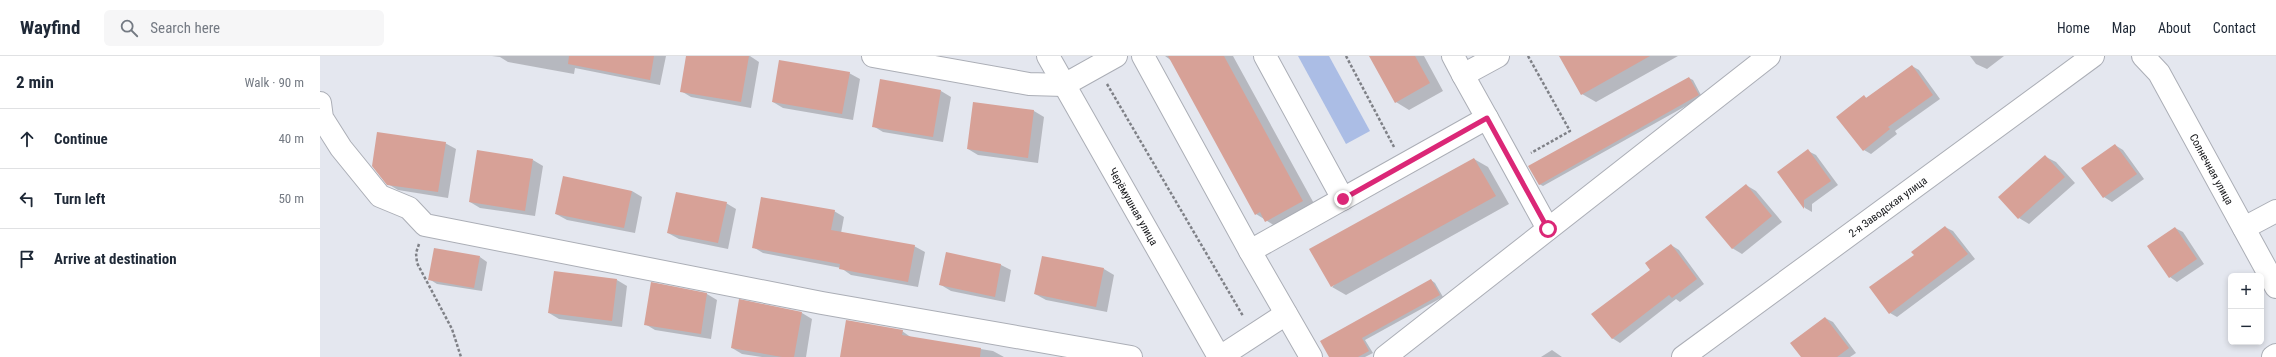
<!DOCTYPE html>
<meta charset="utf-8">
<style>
:root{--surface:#fff;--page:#f6f6f7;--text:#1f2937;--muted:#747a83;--line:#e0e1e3}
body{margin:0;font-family:"Roboto Condensed",sans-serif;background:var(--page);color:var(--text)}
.controls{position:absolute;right:12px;bottom:12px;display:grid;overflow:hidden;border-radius:6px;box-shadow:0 2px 6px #0003}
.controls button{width:36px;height:36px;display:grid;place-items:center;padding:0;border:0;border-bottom:1px solid var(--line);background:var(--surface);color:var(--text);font:20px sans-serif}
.stop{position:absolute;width:12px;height:12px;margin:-9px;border:3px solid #db2777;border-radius:50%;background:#fff}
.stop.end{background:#db2777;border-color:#fff;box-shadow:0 1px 4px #0008}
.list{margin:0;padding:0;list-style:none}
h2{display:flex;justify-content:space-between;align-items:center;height:52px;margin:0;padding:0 16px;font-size:17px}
h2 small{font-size:13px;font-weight:400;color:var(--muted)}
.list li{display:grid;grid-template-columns:26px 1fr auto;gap:12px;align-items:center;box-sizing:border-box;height:60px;padding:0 16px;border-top:1px solid var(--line)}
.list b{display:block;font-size:15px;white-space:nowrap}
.list em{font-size:13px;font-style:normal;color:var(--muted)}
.icon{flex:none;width:22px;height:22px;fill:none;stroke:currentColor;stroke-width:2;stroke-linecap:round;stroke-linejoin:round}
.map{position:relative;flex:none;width:1956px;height:301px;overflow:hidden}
header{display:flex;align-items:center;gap:24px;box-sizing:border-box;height:56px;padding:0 20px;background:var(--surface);border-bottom:1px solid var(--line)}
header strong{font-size:19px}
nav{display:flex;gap:22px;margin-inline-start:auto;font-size:14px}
.search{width:280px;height:36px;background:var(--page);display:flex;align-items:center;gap:10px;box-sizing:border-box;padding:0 14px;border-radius:6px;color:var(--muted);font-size:15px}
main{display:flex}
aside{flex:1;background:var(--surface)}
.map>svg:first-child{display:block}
</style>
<header>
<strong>Wayfind</strong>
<div class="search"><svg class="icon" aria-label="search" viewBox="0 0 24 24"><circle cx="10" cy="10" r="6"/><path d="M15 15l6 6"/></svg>Search here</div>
<nav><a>Home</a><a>Map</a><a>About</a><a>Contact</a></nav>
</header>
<main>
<aside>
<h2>2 min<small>Walk · 90 m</small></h2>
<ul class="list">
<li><svg class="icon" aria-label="ahead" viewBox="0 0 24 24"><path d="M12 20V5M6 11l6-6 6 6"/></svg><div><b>Continue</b></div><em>40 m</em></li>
<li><svg class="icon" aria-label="left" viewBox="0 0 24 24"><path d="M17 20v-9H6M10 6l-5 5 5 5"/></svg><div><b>Turn left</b></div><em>50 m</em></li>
<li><svg class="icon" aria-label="arrive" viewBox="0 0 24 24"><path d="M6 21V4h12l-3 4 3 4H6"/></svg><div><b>Arrive at destination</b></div></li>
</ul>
</aside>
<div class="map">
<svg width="1956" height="301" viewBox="0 0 1956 301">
<rect width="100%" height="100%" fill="#e4e7ef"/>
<path fill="#abbde5" d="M978,0H1009L1050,75L1026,88Z"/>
<path fill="#0003" d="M172,0H346L340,29L255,12L254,18L188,6L180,1Z
M367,0H430L439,6L431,52L371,41L361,35Z
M845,0H913L997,153L960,173L936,158L852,5Z
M1050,0H1104L1123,35L1089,54L1076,46Z
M1242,0H1358L1276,46L1262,38Z
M1650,0H1684L1667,13L1656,8Z
M1592,10L1599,14L1620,43L1575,75L1577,78L1551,98L1544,94V41L1547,42Z
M529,17L540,23L533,64L463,52L453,46Z
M1369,22L1373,24L1382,41L1223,130L1219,128Z
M621,35L631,41L623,86L563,76L553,70Z
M654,47L714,55L724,61L718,107L658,99L648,93Z
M125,87L136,93L128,142L78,134L68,128Z
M1795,89L1803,94L1824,123L1792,146L1784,141L1763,112Z
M1488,95L1496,99L1518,129L1492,148V156L1485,152L1459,116Z
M1726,101L1736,106L1755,127L1709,168L1699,162Z
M1154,103L1168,111L1189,148L1026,239L1012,231Z
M213,104L223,110L215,160L160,152L150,146Z
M1426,129L1436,135L1462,166L1422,198L1412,192Z
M312,135L322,141L315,177L247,164L236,158Z
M406,147L416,153L408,193L359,183L348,177Z
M514,155L524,161L521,177L594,190L605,196L598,231L531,219L521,212L443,197L433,191Z
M1625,171L1633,175L1655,203L1577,261L1570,257L1595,199Z
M1855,172L1863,176L1884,208L1857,226L1850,221Z
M1351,189L1359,194L1384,228L1360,246L1356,243L1300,287L1292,282L1331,214Z
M627,198L681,209L691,214L685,246L631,235L621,229Z
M160,201L167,206L162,235L117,228L109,223Z
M784,213L794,219L787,256L726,244L715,238Z
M297,224L307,230L302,271L239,263L229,257Z
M1111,224L1115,227L1123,241L1045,284L1053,297L1045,301H1010Z
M332,227L387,238L397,244L391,283L335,274L325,268Z
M482,257L492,263L486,301H442L422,298L412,292Z
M1505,262L1513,266L1536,297L1530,301H1482Z
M582,275L592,282L673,295L684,301H521Z
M1232,294L1242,301H1221Z"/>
<path fill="#d7a197" d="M249,0H334L330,24L248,8Z
M366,0H429L421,46L360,36Z
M848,0H904L983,145L945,166L940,156L935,159Z
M1049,0H1095L1110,27L1075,47Z
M1239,0H1330L1261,39Z
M459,4L530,16L522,58L452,46Z
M1592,9L1613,39L1568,71L1570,73L1543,95L1516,61L1544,39L1546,42Z
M1369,21L1379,39L1377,40L1219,129L1208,110Z
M560,23L621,34L613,81L552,71Z
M653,46L714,54L708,102L647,93Z
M57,76L126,86L118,136L67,129L52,110Z
M1795,88L1817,118L1783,142L1761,112Z
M1488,93L1511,125L1484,144V153L1457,116Z
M157,94L213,103L205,155L149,146Z
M1725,99L1745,121L1698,163L1678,141Z
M1154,102L1176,140L1011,231L989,193Z
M243,120L312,135L304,172L235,158Z
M1426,128L1452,160L1412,193L1385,161Z
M356,136L407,146L398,187L347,177Z
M441,141L515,154L511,174L595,189L588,226L519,213L520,208L432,192Z
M1625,170L1648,198L1569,258L1549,231L1594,199L1591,196Z
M1855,171L1877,203L1849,222L1827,190Z
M1351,188L1377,223L1352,242L1349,239L1292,283L1271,258L1330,214L1325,207Z
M114,192L160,200L154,232L108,224Z
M626,196L681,208L675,241L619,229Z
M722,200L784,212L776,251L714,238Z
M234,215L297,223L292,265L228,257Z
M1111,223L1120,239L1042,282L1049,295L1038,301H1009L1000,285Z
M331,226L387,237L381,278L324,269Z
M419,243L482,256L474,301H462L411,292Z
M1505,261L1529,292L1517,301H1481L1470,287Z
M526,264L583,274L582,279L661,292L660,301H520Z"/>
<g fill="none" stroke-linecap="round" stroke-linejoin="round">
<defs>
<g id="minor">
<path d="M553,0L709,28L744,29L796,0"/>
<path id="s1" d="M728,0L899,301"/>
<path d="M823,0L930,195L1167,62L1143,19L1178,0"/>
<path d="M945,0L1023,143"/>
<path d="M1133,0L1143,19"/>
<path id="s2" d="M1823,0L1839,17L1956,231"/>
<path d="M0,47L2,62L21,92L60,140L89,152L105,169L502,247L811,301"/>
<path d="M1167,62L1228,173"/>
<path d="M1924,172L1956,155"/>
<path d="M930,195L991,301"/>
<path d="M900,301L966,258"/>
<path d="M1065,301L1449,0"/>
<path id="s3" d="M1363,301L1773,0"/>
<path d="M1953,301L1956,299"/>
</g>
</defs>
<use href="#minor" stroke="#abaeb6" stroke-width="24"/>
<path stroke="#7f8187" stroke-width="2.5" stroke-dasharray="3 2" stroke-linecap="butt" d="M1026,0L1074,91
M1208,0L1250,75L1211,97
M787,28L923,260
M99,188L96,197L97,207L132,273L141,301"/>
<use href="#minor" stroke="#fff" stroke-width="22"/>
</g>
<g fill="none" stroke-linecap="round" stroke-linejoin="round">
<path stroke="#db2777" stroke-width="5" d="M1023,143L1167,62L1228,173"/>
</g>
<g text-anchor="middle" stroke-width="3" stroke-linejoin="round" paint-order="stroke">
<g font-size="11" fill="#141518" stroke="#fff">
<text dy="4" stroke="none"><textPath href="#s2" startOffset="133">Солнечная улица</textPath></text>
<text dy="4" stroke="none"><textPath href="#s3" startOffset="254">2-я Заводская улица</textPath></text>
<text dy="4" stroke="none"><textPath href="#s1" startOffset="173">Черёмушная улица</textPath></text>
</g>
</g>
</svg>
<div class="controls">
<button>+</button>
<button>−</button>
</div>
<div class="stop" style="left:1228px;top:173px"></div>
<div class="stop end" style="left:1023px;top:143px"></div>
</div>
</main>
